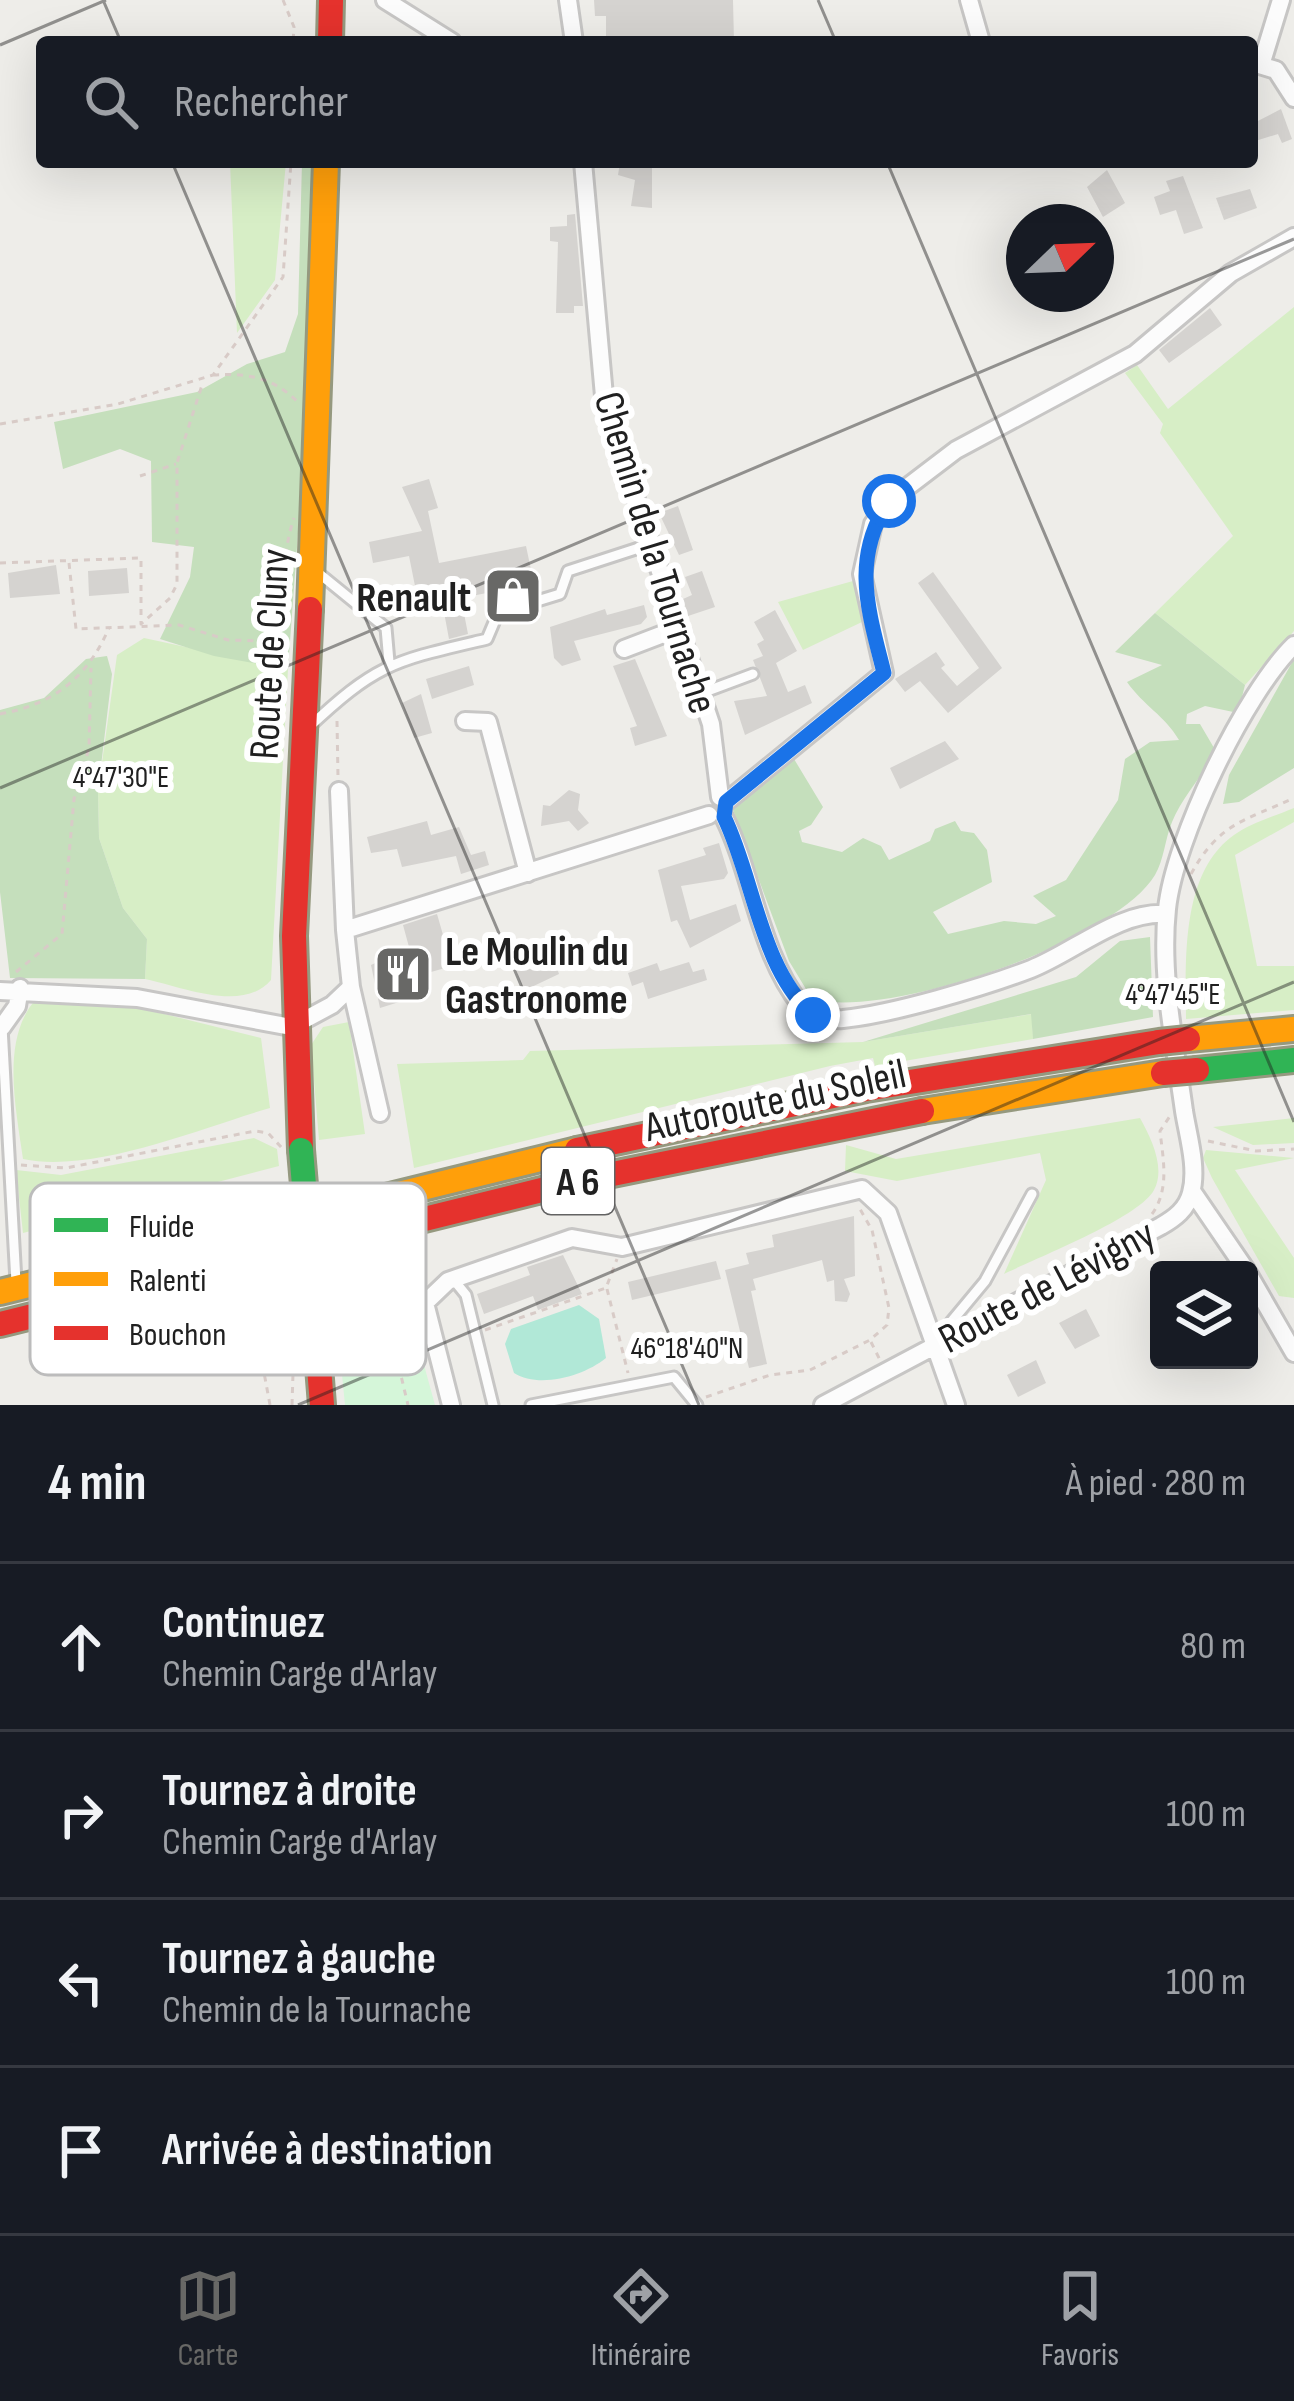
<!DOCTYPE html>
<html lang="fr">
<meta charset="utf-8">
<style>
:root{--surface:#171b24;--page:#20242c;--text:#f1f3f6;--muted:#9ea1a6;--line:#363941;--accent:#686866}
body{margin:0;font-family:"Sofia Sans Condensed",sans-serif;background:var(--page);color:var(--text)}
.controls{position:absolute;right:36px;bottom:36px;display:grid;overflow:hidden;border-radius:12px;box-shadow:0 12px 48px #0002}
.controls button{width:108px;height:108px;display:grid;place-items:center;padding:0;border:0;border-bottom:3px solid var(--line);background:var(--surface);color:var(--text);font:60px sans-serif}
.compass{position:absolute;left:1006px;top:204px;width:108px;height:108px;border-radius:50%;background:var(--surface);box-shadow:0 12px 48px #0002;rotate:67deg}
.stop{position:absolute;width:36px;height:36px;margin:-27px;border:9px solid #1a73e8;border-radius:50%;background:#fff}
.stop.end{background:#1a73e8;border-color:#fff;box-shadow:0 3px 12px #0008}
.list{margin:0;padding:0;list-style:none}
h2{display:flex;justify-content:space-between;align-items:center;height:156px;margin:0;padding:0 48px;font-size:51px}
h2 small{font-size:39px;font-weight:400;color:var(--muted)}
.list li{display:grid;grid-template-columns:78px 1fr auto;gap:36px;align-items:center;box-sizing:border-box;height:168px;padding:0 48px;border-top:3px solid var(--line)}
.list b{display:block;font-size:45px;white-space:nowrap}
.list p{margin:0;font-size:39px;white-space:nowrap;color:var(--muted)}
.list em{font-size:39px;font-style:normal;color:var(--muted)}
.icon{flex:none;width:66px;height:66px;fill:none;stroke:currentColor;stroke-width:2;stroke-linecap:round;stroke-linejoin:round}
.map{position:relative;flex:none;width:1294px;height:1405px;overflow:hidden}
.search{position:absolute;background:var(--surface);box-shadow:0 12px 48px #0002;left:36px;right:36px;top:36px;height:132px;display:flex;align-items:center;gap:30px;box-sizing:border-box;padding:0 42px;border-radius:12px;color:var(--muted);font-size:45px}
.sheet{height:828px;background:var(--surface)}
nav{display:flex;justify-content:space-around;align-items:center;box-sizing:border-box;height:168px;border-top:3px solid var(--line);background:var(--surface);font-size:33px;color:var(--muted)}
nav a{display:grid;justify-items:center;gap:6px}
nav .on{color:var(--accent)}
.map>svg:first-child{display:block}
</style>
<div class="map">
<svg width="1294" height="1405" viewBox="0 0 1294 1405">
<rect width="100%" height="100%" fill="#eeede9"/>
<path fill="#d7eec6" d="M230,162H286L275,280L237,333Z
M1294,307V631L1245,685L1155,613L1233,536L1160,433L1163,424L1125,373L1137,365L1168,409Z
M853,581L862,622L803,650L778,602Z
M144,638L288,669L271,980C243,1013 183,987 145,979L147,939L123,908L99,838L98,791L117,655Z
M1294,808V822L1235,855L1257,966H1294V1010L1186,1019C1186,962 1180,873 1234,835C1251,823 1275,816 1294,808Z
M37,998L140,1008L261,1038L270,1108C201,1128 93,1174 23,1159C16,1108 0,1038 37,998Z
M1032,1014L1033,1039L875,1066L873,1058L830,1066L414,1168L397,1064L523,1060L530,1051L863,1042Z
M349,1022L365,1134L319,1140L311,1045L323,1027Z
M1140,1118C1151,1138 1166,1168 1154,1190C1139,1218 1036,1258 1004,1274L1046,1180L1040,1153L897,1181L845,1171L846,1145L896,1159Z
M1294,1118V1143L1253,1145L1213,1127Z
M254,1138L277,1149L279,1166L23,1233L16,1170L61,1175Z
M1206,1150L1294,1158L1235,1170L1294,1258V1298L1279,1296L1212,1178L1203,1158Z"/>
<path fill="#c5dfbc" d="M302,162H315L310,370L288,669L214,656L160,639L190,577L194,547L152,542L151,461L120,449L63,469L54,422L197,392L247,364L285,352L298,314Z
M1155,613L1245,685L1238,713L1205,706L1187,714L1186,724H1200L1217,753C1202,775 1182,798 1172,822C1165,839 1164,860 1155,875C1114,943 885,1020 812,999L789,961L733,810L791,754L823,807L811,825L799,831L802,842L842,852L863,838L881,846L889,860L930,841L935,829L955,821L961,831L974,833L987,850L992,882L933,912L948,934L1004,921L1036,924L1056,916L1033,896L1066,880L1118,800L1125,759L1150,742L1179,740C1165,716 1143,705 1127,682L1162,665L1115,652Z
M107,656L112,674L98,791L99,838L123,908L147,939L145,979L10,978L0,892V710L44,698L86,659Z
M1294,659V768L1239,802L1223,804L1229,775Z
M1150,937L1153,1017L1033,1039L1031,1014L863,1042L1076,977L1120,941Z"/>
<path fill="#d5f6d9" d="M369,1257L405,1277L408,1307L435,1405H345L331,1263Z"/>
<path fill="#b1e8d7" d="M579,1305L599,1319L606,1358C584,1376 539,1389 514,1373L505,1344L511,1329Z"/>
<path fill="#d5d3d0" d="M594,0H733L734,42H606V16H595Z
M1281,109L1292,139L1282,143L1278,134L1252,142V124Z
M620,162H652V208L631,206L635,180L618,175Z
M1107,170L1125,203L1103,217L1087,187Z
M1183,176L1203,228L1184,234L1176,210L1160,215L1154,197L1170,191L1166,181Z
M1250,189L1257,208L1224,220L1216,198Z
M575,214L583,306H574V313H556L558,242L550,241V227L567,226V215Z
M1210,308L1222,325L1169,363L1159,350Z
M429,479L438,508L428,511L439,563L526,546L534,584L461,598L468,634L449,639L441,596L418,601L409,556L373,563L369,542L422,531L402,487Z
M678,506L693,550L679,555L659,513Z
M56,565L60,594L10,598L8,573Z
M127,568L129,593L89,596L88,571Z
M702,571L715,607L688,616L683,599L692,595L685,577Z
M933,572L1002,668L948,713L920,681L905,692L895,679L936,652L945,665L941,668L957,686L979,668L918,583Z
M644,605L647,617L641,624L574,641L581,660L562,666L554,658L550,627L605,609L607,615Z
M775,610L797,651L776,663L788,692L805,685L812,703L745,735L734,701L767,696L753,660L763,656L757,644L764,640L754,622Z
M635,659L667,736L635,746L630,728L637,726L613,666Z
M469,666L474,685L432,699L426,679Z
M421,694L432,733L414,738L402,703Z
M945,741L959,759L900,789L890,768Z
M569,790L580,794L578,810L589,823L578,831L569,821L541,826L543,805L550,806Z
M427,821L431,835L459,827L471,855L485,851L489,865L461,874L456,856L402,867L397,849L371,853L367,837Z
M719,843L728,873L724,879L681,886L690,920L736,904L741,921L690,948L677,920L671,922L658,870L706,855L703,848Z
M437,914L452,966L410,978L415,997L380,1008L371,965L409,947L403,925Z
M552,953L559,974L523,991L515,965Z
M689,962L693,972L704,969L707,980L648,999L643,982L632,986L628,973L657,963L660,971Z
M854,1216L855,1276L844,1279L850,1294L847,1302L835,1301L834,1280L827,1282L822,1260L753,1279L756,1290L751,1291L767,1364L749,1368L725,1270L749,1264L746,1253L774,1247L772,1235Z
M563,1255L582,1294L538,1310L533,1296L484,1314L477,1294L530,1275L527,1267Z
M716,1261L721,1279L632,1300L628,1282Z
M1086,1309L1100,1336L1075,1349L1059,1323Z
M1036,1360L1046,1383L1018,1397L1007,1375Z"/>
<g fill="none" stroke-linecap="round" stroke-linejoin="round">
<defs>
<path id="lane" d="M316,571L386,628L389,662
M702,693L753,674
M307,729C378,662 394,661 487,639L498,613L560,594L568,571L651,544
M2,1027L16,1282
M398,1229L425,1303
M453,1279L466,1295L493,1405
M936,1340L985,1281L1032,1194
M531,1405L674,1377L697,1405"/>
<path id="street" d="M385,0L452,42
M568,0L574,42
M969,0L981,42
M1262,62L1281,0
M1253,63L1276,70L1294,98
M583,162L605,407L711,724L720,797
M624,649L679,628
M465,721L488,722L528,873
M339,791L345,930
M726,802L884,673L862,574L873,524L889,501L956,450L1135,354L1231,273L1294,237
M724,817C753,875 759,953 801,1005C811,1016 829,1020 843,1019C893,1014 984,987 1031,969C1074,952 1119,911 1166,914
M351,987L380,1113
M0,991L137,998L291,1027L332,1005L351,987L345,930L709,815
M2,1027L17,1006L20,988
M1192,1191L1246,1270
M1249,1275L1294,1353
M451,1405L425,1303L448,1281L572,1238L622,1247L862,1189L888,1213L956,1405
M823,1405L1161,1226C1175,1218 1187,1209 1191,1193C1198,1168 1188,1136 1184,1111C1175,1045 1160,975 1167,909C1174,840 1244,694 1294,645"/>
<path id="fast" d="M1197,1070L1294,1060"/>
<path id="slow" d="M310,609L326,162
M1188,1039L1294,1029
M922,1111L1163,1073
M0,1292L577,1150"/>
<path id="jam" d="M330,42L331,0
M301,1150L294,936L310,609
M577,1150L866,1089L1159,1042
M314,1303L322,1405
M0,1324L578,1181L922,1111"/>
</defs>
<use href="#lane" stroke="#c7c6c5" stroke-width="15"/>
<use href="#street" stroke="#c7c6c5" stroke-width="22"/>
<use href="#fast" stroke="#95997f" stroke-width="30"/>
<use href="#slow" stroke="#95997f" stroke-width="30"/>
<use href="#jam" stroke="#95997f" stroke-width="30"/>
<path stroke="#d8cbc7" stroke-width="3" stroke-dasharray="6 6" stroke-linecap="butt" d="M283,0L294,27L293,42
M213,375C248,373 272,377 298,402
M0,424L118,404L213,375L283,277L291,162
M140,476L176,464
M0,563L141,558V624L170,598L177,584V463L203,382
M69,563L76,629L179,625L228,640L266,641C288,601 279,562 294,518
M0,714C54,704 87,678 109,628
M337,721L338,777
M1191,874C1219,823 1244,821 1294,798
M16,972L62,934L74,799L89,748L91,668
M1208,1141L1256,1151L1294,1149
M21,1165L66,1168L255,1131L268,1133L282,1148
M1152,1214C1170,1189 1163,1159 1160,1131L1170,1116
M333,1277L343,1275L403,1306L411,1305
M607,1289L628,1373
M404,1319L397,1359L408,1405
M485,1330L606,1288L617,1259
M337,1334L413,1310
M871,1342L880,1360
M706,1397L770,1375L810,1370L870,1340L887,1325L889,1308L872,1230L860,1209
M270,1405L258,1340L261,1311L294,1286
M292,1405L295,1311"/>
<use href="#lane" stroke="#fcfcfc" stroke-width="9"/>
<use href="#street" stroke="#fcfcfc" stroke-width="16"/>
<use href="#fast" stroke="#30b455" stroke-width="24"/>
<use href="#slow" stroke="#ff9f0a" stroke-width="24"/>
<use href="#jam" stroke="#e5322d" stroke-width="24"/>
<defs>
<path id="fast-bridge" d="M301,1150L314,1303"/>
<path id="jam-bridge" d="M1159,1042L1188,1039
M1163,1073L1197,1070"/>
</defs>
<use href="#fast-bridge" stroke="#95997f" stroke-width="30" stroke-linecap="butt"/>
<use href="#jam-bridge" stroke="#95997f" stroke-width="30" stroke-linecap="butt"/>
<use href="#fast-bridge" stroke="#30b455" stroke-width="24"/>
<use href="#jam-bridge" stroke="#e5322d" stroke-width="24"/>
</g>
<g fill="none" stroke-linecap="round" stroke-linejoin="round">
<path stroke="#1a73e8" stroke-width="15" d="M813,1015C760,968 754,878 724,817L726,802L884,673C868,609 851,559 889,501"/>
</g>
<path fill="none" stroke="#202020" stroke-width="3" stroke-opacity="0.45" d="M103,0L121,42M818,0L836,42M0,45L106,0M172,162L699,1405M887,162L1294,1122M0,788L1294,239M298,1405L1294,982"/>
<defs>
<symbol id="shop-square" viewBox="-11 -11 22 22"><rect x="-9" y="-9" width="18" height="18" rx="4" fill="#686866" stroke="#fff"/><path d="M-5-2.5h2.3a2.7 3.5 0 0 1 5.4 0H5L5.5 6h-11ZM-1.5-2.5h3a1.5 2.3 0 0 0-3 0Z" fill="#fff"/></symbol>
<symbol id="restaurant-square" viewBox="-11 -11 22 22"><rect x="-9" y="-9" width="18" height="18" rx="4" fill="#686866" stroke="#fff"/><path d="M-5-6h1v4h1v-4h1v4h1v-4h1v5L-1.5 .5V6h-2V.5L-5-1ZM5-6V6H3V1.5H1.5Q1.5-4 5-6Z" fill="#fff"/></symbol>
</defs>
<g fill-rule="evenodd">
<use href="#shop-square" x="480" y="563" width="66" height="66"/>
<use href="#restaurant-square" x="370" y="941" width="66" height="66"/>
</g>
<g text-anchor="middle" stroke-width="12" stroke-linejoin="round" paint-order="stroke">
<rect fill="#fff" stroke="#636363" stroke-width="3" x="542" y="1148" width="72" height="66" rx="9"/>
<g font-size="39" font-weight="bold" fill="#202020">
<text x="578" y="1195">A 6</text>
</g>
<g font-size="42" fill="#202020" stroke="#fff">
<text transform="translate(657 552) rotate(73)" y="15">Chemin de la Tournache</text>
<text transform="translate(268 654) rotate(-87)" y="15">Route de Cluny</text>
<text transform="translate(775 1099) rotate(-12)" y="15">Autoroute du Soleil</text>
<text transform="translate(1046 1285) rotate(-28)" y="15">Route de Lévigny</text>
</g>
<g font-size="42" font-weight="bold" fill="#202020" stroke="#fff" text-anchor="end">
<text x="471" y="611">Renault</text>
<text x="445" y="965" text-anchor="start">Le Moulin du<tspan x="445" dy="48">Gastronome</tspan></text>
</g>
</g>
<rect x="30" y="1183" width="396" height="192" rx="18" fill="#fff" stroke="#bcbcbc" stroke-width="3"/>
<rect x="54" y="1218" width="54" height="14" fill="#30b455"/>
<rect x="54" y="1272" width="54" height="14" fill="#ff9f0a"/>
<rect x="54" y="1326" width="54" height="14" fill="#e5322d"/>
<g font-size="33" fill="#202020">
<text x="129" y="1237">Fluide</text>
<text x="129" y="1291">Ralenti</text>
<text x="129" y="1345">Bouchon</text>
</g>
<g font-size="30" text-anchor="middle" fill="#202020" stroke="#fff" stroke-width="12" stroke-linejoin="round" paint-order="stroke">
<text x="121" y="787">4°47'30"E</text>
<text x="1173" y="1004">4°47'45"E</text>
<text x="687" y="1358">46°18'40"N</text>
</g>
</svg>
<div class="controls">
<button><svg class="icon" aria-label="layers" viewBox="0 0 24 24"><path d="M12 4l9 5-9 5-9-5zM3 14l9 5 9-5"/></svg></button>
</div>
<svg class="compass" viewBox="-18 -18 36 36"><path d="M0-13l5 13h-10z" fill="#e53935"/><path d="M0 13l5-13h-10z" fill="#9ea1a6"/></svg>
<div class="stop" style="left:889px;top:501px"></div>
<div class="stop end" style="left:813px;top:1015px"></div>
<div class="search"><svg class="icon" aria-label="search" viewBox="0 0 24 24"><circle cx="10" cy="10" r="6"/><path d="M15 15l6 6"/></svg>Rechercher</div>
</div>
<section class="sheet">
<h2>4 min<small>À pied · 280 m</small></h2>
<ul class="list">
<li><svg class="icon" aria-label="ahead" viewBox="0 0 24 24"><path d="M12 20V5M6 11l6-6 6 6"/></svg><div><b>Continuez</b><p>Chemin Carge d'Arlay</p></div><em>80 m</em></li>
<li><svg class="icon" aria-label="right" viewBox="0 0 24 24"><path d="M7 20v-9h11M14 6l5 5-5 5"/></svg><div><b>Tournez à droite</b><p>Chemin Carge d'Arlay</p></div><em>100 m</em></li>
<li><svg class="icon" aria-label="left" viewBox="0 0 24 24"><path d="M17 20v-9H6M10 6l-5 5 5 5"/></svg><div><b>Tournez à gauche</b><p>Chemin de la Tournache</p></div><em>100 m</em></li>
<li><svg class="icon" aria-label="arrive" viewBox="0 0 24 24"><path d="M6 21V4h12l-3 4 3 4H6"/></svg><div><b>Arrivée à destination</b></div></li>
</ul>
</section>
<nav>
<a class="on"><svg class="icon" aria-label="map" viewBox="0 0 24 24"><path d="M3 6l6-2 6 2 6-2v14l-6 2-6-2-6 2zM9 4v14M15 6v14"/></svg>Carte</a>
<a><svg class="icon" aria-label="directions" viewBox="0 0 24 24"><path d="M12 3l9 9-9 9-9-9zM9 14v-3h6M13 9l2 2-2 2"/></svg>Itinéraire</a>
<a><svg class="icon" aria-label="saved" viewBox="0 0 24 24"><path d="M7 4h10v16l-5-4-5 4z"/></svg>Favoris</a>
</nav>
